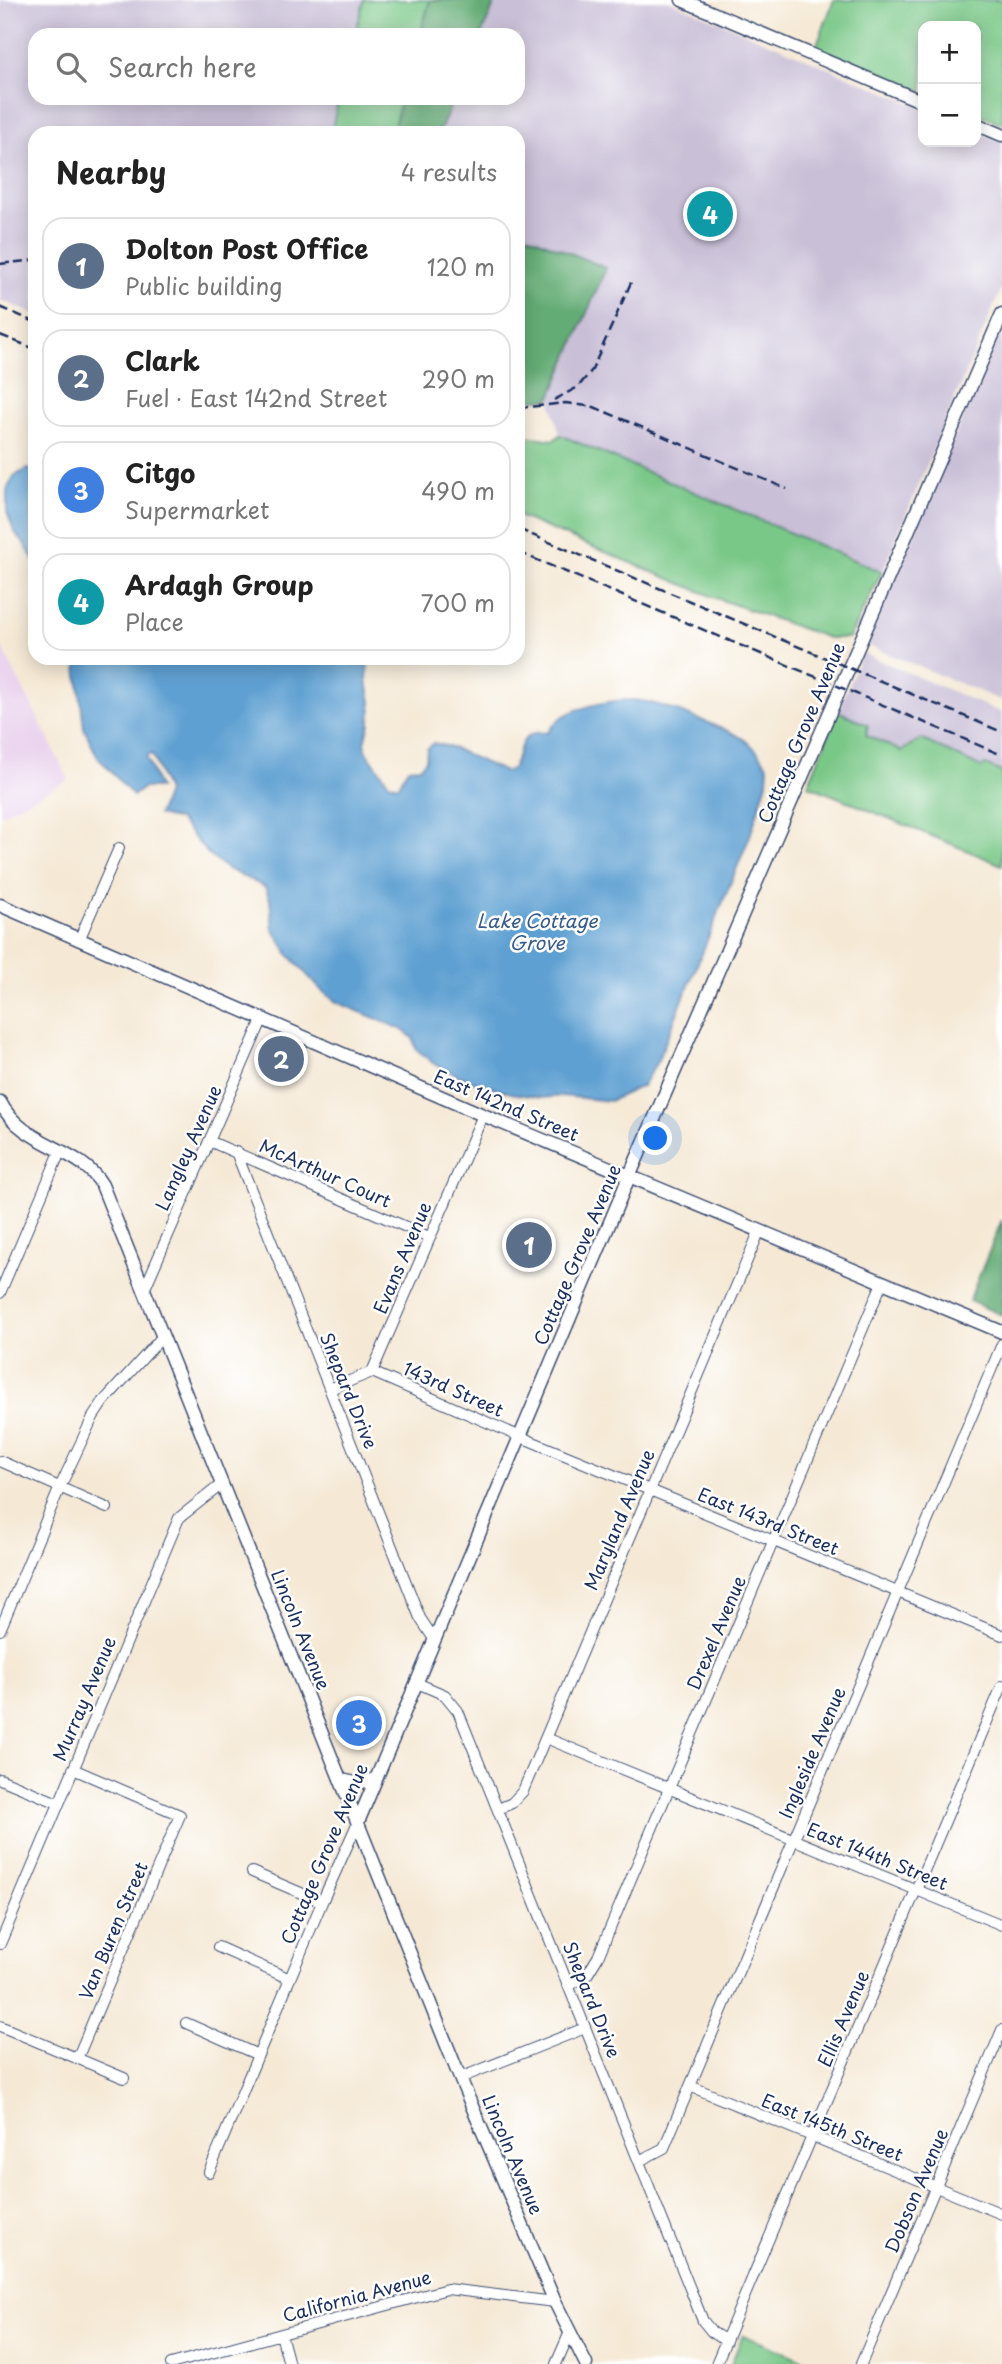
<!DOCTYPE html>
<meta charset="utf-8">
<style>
:root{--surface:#fff;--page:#f6f6f6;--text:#222;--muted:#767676;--line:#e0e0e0;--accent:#b5179e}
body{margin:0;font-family:"Playpen Sans",sans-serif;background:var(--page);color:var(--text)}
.controls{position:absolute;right:21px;top:21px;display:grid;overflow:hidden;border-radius:14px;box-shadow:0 4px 18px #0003}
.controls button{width:63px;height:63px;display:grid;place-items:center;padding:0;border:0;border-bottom:2px solid var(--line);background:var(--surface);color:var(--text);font:35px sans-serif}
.you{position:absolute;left:656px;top:1139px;width:24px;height:24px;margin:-18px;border:5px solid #fff;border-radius:50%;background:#1a73e8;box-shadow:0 0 0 10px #1a73e833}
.badge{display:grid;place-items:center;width:46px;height:46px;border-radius:50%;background:var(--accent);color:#fff;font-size:23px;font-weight:700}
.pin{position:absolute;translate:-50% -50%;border:4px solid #fff;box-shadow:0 2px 7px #0006}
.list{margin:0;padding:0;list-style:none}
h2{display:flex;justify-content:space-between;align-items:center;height:91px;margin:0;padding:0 28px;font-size:30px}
h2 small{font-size:23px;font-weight:400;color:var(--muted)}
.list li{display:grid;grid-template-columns:46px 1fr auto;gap:21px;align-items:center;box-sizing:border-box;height:98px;margin:0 14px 14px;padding:0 14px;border:2px solid var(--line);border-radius:21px}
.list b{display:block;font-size:26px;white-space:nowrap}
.list p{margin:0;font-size:23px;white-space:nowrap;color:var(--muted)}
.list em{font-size:23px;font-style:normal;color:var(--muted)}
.icon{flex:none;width:38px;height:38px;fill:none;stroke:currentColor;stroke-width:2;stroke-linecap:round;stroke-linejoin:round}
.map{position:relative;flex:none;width:1002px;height:2364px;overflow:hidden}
.search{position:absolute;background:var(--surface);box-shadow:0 4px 18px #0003;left:28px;top:28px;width:497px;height:77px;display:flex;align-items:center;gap:18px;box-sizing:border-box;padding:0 24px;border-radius:21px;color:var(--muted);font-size:26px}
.panel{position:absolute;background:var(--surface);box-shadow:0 4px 18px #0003;left:28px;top:126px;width:497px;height:539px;border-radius:21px}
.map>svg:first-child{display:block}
</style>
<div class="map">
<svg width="1002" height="2364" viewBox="0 0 1002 2364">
<rect width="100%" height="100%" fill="#fff"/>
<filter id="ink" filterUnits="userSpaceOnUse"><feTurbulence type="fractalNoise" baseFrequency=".0143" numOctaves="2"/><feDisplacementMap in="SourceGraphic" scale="14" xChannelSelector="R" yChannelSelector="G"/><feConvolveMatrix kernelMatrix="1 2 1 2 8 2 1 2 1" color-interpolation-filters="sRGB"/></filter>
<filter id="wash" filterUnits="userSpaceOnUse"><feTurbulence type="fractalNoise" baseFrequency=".00686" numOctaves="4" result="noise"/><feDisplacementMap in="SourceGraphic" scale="28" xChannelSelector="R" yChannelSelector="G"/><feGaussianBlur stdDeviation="1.57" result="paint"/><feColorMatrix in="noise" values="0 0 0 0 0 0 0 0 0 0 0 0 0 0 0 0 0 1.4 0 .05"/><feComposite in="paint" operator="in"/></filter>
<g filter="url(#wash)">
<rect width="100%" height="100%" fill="#f5e9d5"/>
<path fill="#e9d1ed" d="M0,643L69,780L0,815Z"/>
<path fill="#c9bfd7" d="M0,0H364L355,35H35V98H339L331,133H35V314L0,300Z
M496,0H668L923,108V142H976V131L1002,142V287L882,572L560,435L550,399L606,269L518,231V133H439L454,98H518V35H481Z
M1002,325V701L867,645Z
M862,653L1002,713V772L985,765L982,768L921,740L901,751L865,735L868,725L838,711Z"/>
<path fill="#7ac888" stroke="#4a7c73" stroke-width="2" d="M364,0H430L420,35H355Z
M834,0H1002V124L976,113V26H923V92L816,47Z
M339,98H402L392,133H331Z
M560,435L882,572L849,638H828L716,598L518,516V444L527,436L554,440Z
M838,711L868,725L866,735L901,751L921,739L982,768L985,765L1002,772V865L808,785Z
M743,2335L812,2364H731Z"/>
<path fill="#63ac74" stroke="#3f6e69" stroke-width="2" d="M430,0H496L481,35H420Z
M402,98H454L439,133H392Z
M518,231L606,268L550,399L518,401Z
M1002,1220V1315L969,1301Z"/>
<path fill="#5fa0d2" stroke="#3d6898" stroke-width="2" d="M28,469L35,470V563L26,546L14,531L7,512V490L14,476Z
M76,658H368L367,681L371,702L370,724L365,740L366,751L389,783L398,786L408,768L420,767L426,760L427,749L434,743L450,747L505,772L513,768C521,748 521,729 547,733C552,728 556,721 562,717C579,706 622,697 641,701C661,704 680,712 698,719C730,732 750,735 768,767L767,782L750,836L658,1060L642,1086L610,1101L562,1096L541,1098L511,1093L466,1079L434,1064L416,1049L413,1038L401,1029L336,1002L321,990L289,955L273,929L270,900L265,887L227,869L210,856L179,820L158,815L167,792L152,754L146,756L159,788H143L133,796L97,756L84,728Z"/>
</g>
<g filter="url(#ink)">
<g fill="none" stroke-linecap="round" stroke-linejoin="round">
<defs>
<path id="minor" d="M79,940L119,848
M209,1141L429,1237
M236,1152L420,1618L434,1639
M145,1288L262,1020
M0,1293L60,1152
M372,1372L521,1437L1002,1635
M330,1389L372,1372L483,1115
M0,1461L107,1508
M0,1630L60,1487L93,1417L103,1402L163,1336
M417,1683L445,1695L458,1711L703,2321L712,2332L726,2341
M546,1738L1002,1925
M73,1769L180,1815L77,2059
M0,1779L58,1803
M498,1809L512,1803L523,1791L759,1232
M252,1872L322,1902
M0,1944L179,1518L222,1484
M218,1947L290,1979
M569,1986L587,1975L598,1957L882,1283
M186,2023L258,2055
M0,2026L124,2078
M460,2078L585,2028
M690,2086L1002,2214
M639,2161L664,2148L1002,1344
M209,2172L322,1902L358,1822
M281,2334L289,2364
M171,2364L447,2289L555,2302
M556,2364L570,2332
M716,2364L1002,1686
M861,2364L1002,2030"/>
<path id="tertiary" d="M682,0L923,102
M976,124L1002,135
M0,905L483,1115L1002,1332
M0,1102C23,1147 79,1146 102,1185L460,2078L555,2302L586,2364
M341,1780L356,1783L376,1779
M358,1822L629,1177L1002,314"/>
</defs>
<use href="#minor" stroke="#3c4b70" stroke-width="12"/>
<use href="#tertiary" stroke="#3c4b70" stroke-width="15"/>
<use href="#minor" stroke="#fff" stroke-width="10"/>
<use href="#tertiary" stroke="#fff" stroke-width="12"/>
<path stroke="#1b2f5e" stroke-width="2.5" stroke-dasharray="10 5" stroke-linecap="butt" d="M0,264L35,260
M0,307L35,322
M0,335L35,349
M554,400L578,387L592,370L633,278
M518,408L566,403L594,407L787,489
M518,529L1002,732
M518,552L1002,755"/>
</g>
</g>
<g text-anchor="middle" stroke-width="5" stroke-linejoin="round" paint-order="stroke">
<g font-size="18" fill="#1b2f5e" stroke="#fff">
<text transform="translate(802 733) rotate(-67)" y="6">Cottage Grove Avenue</text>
<text transform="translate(506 1106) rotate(23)" y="6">East 142nd Street</text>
<text transform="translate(189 1148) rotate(-66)" y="6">Langley Avenue</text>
<text transform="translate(325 1174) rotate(24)" y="6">McArthur Court</text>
<text transform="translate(578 1255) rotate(-67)" y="6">Cottage Grove Avenue</text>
<text transform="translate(403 1258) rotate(-67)" y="6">Evans Avenue</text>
<text transform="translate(453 1390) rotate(24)" y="6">143rd Street</text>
<text transform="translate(348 1391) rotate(68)" y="6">Shepard Drive</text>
<text transform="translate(620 1520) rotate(-67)" y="6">Maryland Avenue</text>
<text transform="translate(768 1522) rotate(22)" y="6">East 143rd Street</text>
<text transform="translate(300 1630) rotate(68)" y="6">Lincoln Avenue</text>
<text transform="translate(717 1633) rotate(-67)" y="6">Drexel Avenue</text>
<text transform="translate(85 1699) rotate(-67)" y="6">Murray Avenue</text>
<text transform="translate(813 1753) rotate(-67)" y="6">Ingleside Avenue</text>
<text transform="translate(325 1854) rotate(-67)" y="6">Cottage Grove Avenue</text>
<text transform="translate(877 1857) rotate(22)" y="6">East 144th Street</text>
<text transform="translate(114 1931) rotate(-67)" y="6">Van Buren Street</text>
<text transform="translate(591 2000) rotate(68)" y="6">Shepard Drive</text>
<text transform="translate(844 2019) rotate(-67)" y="6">Ellis Avenue</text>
<text transform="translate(832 2128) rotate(22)" y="6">East 145th Street</text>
<text transform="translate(512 2155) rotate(67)" y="6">Lincoln Avenue</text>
<text transform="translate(917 2191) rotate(-67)" y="6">Dobson Avenue</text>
<text transform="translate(357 2297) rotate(-15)" y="6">California Avenue</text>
</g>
<g font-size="19" font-style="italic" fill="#365c8c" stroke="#fff">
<text x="537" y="928">Lake Cottage<tspan x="537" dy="22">Grove</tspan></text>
</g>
</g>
</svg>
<div class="controls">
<button>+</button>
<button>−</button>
</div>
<div class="you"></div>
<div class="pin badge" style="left:529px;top:1245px;background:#5c6f8a">1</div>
<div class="pin badge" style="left:281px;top:1059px;background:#5c6f8a">2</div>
<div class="pin badge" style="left:359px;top:1723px;background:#3f7fe0">3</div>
<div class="pin badge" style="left:710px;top:214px;background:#0f9aa8">4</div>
<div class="search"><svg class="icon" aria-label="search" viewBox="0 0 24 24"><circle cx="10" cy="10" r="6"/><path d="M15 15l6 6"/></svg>Search here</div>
<section class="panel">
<h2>Nearby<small>4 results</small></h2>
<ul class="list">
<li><span class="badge" style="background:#5c6f8a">1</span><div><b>Dolton Post Office</b><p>Public building</p></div><em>120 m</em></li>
<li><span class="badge" style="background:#5c6f8a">2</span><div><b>Clark</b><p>Fuel · East 142nd Street</p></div><em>290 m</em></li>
<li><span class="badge" style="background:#3f7fe0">3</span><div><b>Citgo</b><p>Supermarket</p></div><em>490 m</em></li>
<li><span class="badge" style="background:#0f9aa8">4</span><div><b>Ardagh Group</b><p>Place</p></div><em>700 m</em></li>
</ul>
</section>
</div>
